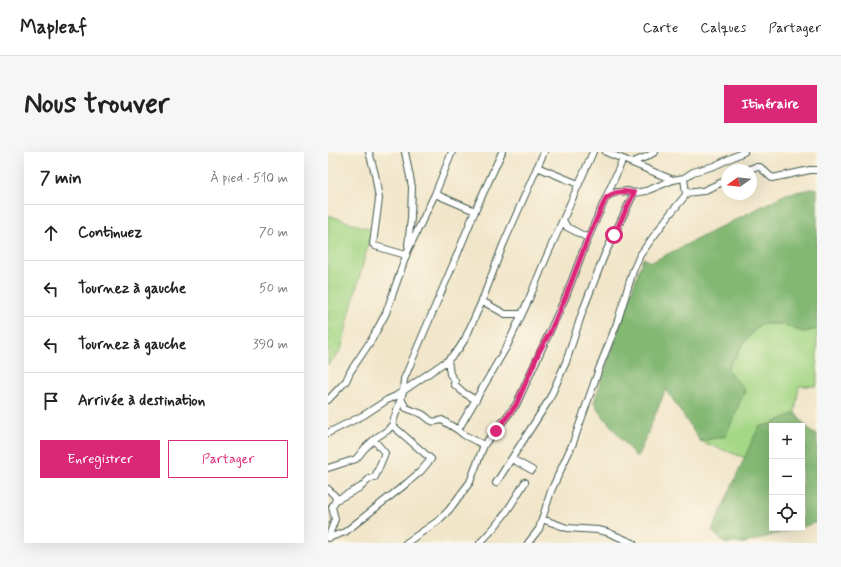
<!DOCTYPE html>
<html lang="fr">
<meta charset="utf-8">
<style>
:root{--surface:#fff;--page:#f6f6f6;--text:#222;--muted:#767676;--line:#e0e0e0;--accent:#db2777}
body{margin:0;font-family:Mynerve,sans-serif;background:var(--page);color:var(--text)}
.controls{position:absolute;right:12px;bottom:12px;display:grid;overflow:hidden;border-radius:0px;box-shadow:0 4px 16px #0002}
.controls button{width:36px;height:36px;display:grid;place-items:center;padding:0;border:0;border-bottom:1px solid var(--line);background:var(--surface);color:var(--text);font:20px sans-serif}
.compass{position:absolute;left:393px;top:12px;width:36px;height:36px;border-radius:50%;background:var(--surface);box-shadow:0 4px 16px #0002;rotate:255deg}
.stop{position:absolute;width:12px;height:12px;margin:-9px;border:3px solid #db2777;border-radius:50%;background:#fff}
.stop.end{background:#db2777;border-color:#fff;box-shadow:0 1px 4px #0008}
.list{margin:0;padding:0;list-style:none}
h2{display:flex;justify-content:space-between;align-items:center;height:52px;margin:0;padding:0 16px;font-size:17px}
h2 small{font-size:13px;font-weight:400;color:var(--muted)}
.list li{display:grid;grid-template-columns:26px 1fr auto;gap:12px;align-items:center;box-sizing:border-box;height:56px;padding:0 16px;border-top:1px solid var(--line)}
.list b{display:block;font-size:15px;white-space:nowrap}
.list em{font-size:13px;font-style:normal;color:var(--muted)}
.actions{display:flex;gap:8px;padding:12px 16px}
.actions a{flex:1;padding:9px 0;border:1px solid var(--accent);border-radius:0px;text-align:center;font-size:14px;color:var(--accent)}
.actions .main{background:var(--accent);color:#fff}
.icon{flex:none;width:22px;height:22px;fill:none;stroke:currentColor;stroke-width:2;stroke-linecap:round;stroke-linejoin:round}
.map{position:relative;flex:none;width:489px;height:391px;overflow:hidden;border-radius:0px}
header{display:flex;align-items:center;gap:24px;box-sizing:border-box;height:56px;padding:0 20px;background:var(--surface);border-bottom:1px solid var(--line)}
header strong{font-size:19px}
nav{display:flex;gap:22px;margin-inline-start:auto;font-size:14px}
.intro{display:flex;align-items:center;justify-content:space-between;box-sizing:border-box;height:96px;padding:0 24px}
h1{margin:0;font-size:28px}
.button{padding:10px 18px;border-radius:0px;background:var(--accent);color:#fff;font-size:14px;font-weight:700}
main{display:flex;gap:24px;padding:0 24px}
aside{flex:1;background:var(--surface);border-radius:0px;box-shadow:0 4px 16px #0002}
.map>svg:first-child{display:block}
</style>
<header>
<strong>Mapleaf</strong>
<nav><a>Carte</a><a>Calques</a><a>Partager</a></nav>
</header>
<div class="intro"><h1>Nous trouver</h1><a class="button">Itinéraire</a></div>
<main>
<aside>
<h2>7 min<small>À pied · 510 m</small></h2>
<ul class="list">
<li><svg class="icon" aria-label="ahead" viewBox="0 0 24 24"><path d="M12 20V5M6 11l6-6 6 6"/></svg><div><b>Continuez</b></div><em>70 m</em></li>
<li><svg class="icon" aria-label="left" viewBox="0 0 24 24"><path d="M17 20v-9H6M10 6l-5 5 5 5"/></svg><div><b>Tournez à gauche</b></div><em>50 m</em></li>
<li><svg class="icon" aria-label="left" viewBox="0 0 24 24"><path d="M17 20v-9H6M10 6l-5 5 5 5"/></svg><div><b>Tournez à gauche</b></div><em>390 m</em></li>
<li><svg class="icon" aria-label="arrive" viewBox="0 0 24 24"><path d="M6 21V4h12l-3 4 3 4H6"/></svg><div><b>Arrivée à destination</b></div></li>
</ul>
<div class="actions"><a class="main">Enregistrer</a><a>Partager</a></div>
</aside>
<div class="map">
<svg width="489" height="391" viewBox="0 0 489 391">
<rect width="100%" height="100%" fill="#fcf5e5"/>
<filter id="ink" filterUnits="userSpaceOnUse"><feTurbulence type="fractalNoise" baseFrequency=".025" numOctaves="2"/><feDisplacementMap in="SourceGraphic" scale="8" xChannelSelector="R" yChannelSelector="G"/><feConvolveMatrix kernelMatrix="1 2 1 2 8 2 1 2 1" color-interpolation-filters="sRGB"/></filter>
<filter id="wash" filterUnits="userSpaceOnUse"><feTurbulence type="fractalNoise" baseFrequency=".012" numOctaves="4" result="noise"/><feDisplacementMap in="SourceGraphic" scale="16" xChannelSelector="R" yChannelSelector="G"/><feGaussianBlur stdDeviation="0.9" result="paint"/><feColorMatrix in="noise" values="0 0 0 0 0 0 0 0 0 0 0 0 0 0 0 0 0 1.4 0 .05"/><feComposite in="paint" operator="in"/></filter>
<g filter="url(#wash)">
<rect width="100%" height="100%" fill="#f1e6ca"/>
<path fill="#a4d786" stroke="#628a5d" d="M0,63L44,78L22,160L13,198L0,213Z
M432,172H453L475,180L489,177V234H471L467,261L443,272L431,275L417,306L372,289L398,284L399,217L418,188Z"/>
<path fill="#83b873" stroke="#517a54" d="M489,36V177L475,180L453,172H432L418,188L399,217L417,238L398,284L372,289L338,237L309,306L271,259L266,250L315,106L324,110L458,42Z
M467,261L484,281L489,282V370L474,375V274H444V376H471L434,386L418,391H396L384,379L421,296L431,275L443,272Z"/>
</g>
<g filter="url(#ink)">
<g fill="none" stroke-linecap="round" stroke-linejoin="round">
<defs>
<path id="minor" d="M41,0L47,22L51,47L45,92L47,94L78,103
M77,0L84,35L83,66L80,93
M278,0L345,28
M305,10L318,5L327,0
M209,15L250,32
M419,18L427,15H432L444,26L482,18H489
M358,41L375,39L399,28
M107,42L147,59
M278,46L282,42L290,40L300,39L306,41L318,39L345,28L356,26L365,20L386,14L416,0
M235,68L239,75L260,86
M154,149L177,162H194
M120,208L122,222L127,229L126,232L136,241L148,248
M72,245L78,256C83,258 89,260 94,262C104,268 101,272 114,268L130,278
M0,248L18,229L22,220L44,187L58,161L80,98L107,42L124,0
M0,281L36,263L59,248L68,244L120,208L130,198L137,187L154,149L175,93L216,0
M156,293L136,283L130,278L179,194L201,147L218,106L265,0
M184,307L204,318
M0,316L28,307L37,296L49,285L60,278L64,273
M168,331L221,248L238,210L255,158L276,104L306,41
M0,337L7,344L8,348L4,355L7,367L0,386
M8,348L33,335L41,327L47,325L57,301L46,288
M214,367L239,376L270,378L279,380L305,391
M0,386L17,380L79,331L93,319L103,307L64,273L75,240L76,227L127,108L147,59L174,0
M78,391L110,369L121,358L142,330L156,293L188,253L238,144L260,86L295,7
M152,391C172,371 183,354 197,330
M200,391L211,377L223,339L245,291L272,214L289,171L305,119L312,103L342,62L357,44L358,41L356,26"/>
</defs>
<use href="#minor" stroke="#3e564a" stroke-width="8"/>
<use href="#minor" stroke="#fff" stroke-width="6"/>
</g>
</g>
<g fill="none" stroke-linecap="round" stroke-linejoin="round" filter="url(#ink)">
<path stroke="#db2777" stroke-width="5" d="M168,279L188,253L211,200L222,180L238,144L260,86L278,46C286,40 296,38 306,41L286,83"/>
</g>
</svg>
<div class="controls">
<button>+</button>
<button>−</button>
<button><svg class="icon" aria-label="locate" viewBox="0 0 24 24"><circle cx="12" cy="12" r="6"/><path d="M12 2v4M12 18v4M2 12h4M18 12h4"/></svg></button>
</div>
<svg class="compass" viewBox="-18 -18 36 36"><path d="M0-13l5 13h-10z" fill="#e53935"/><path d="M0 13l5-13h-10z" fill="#767676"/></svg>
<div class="stop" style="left:286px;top:83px"></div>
<div class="stop end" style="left:168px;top:279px"></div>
</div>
</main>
